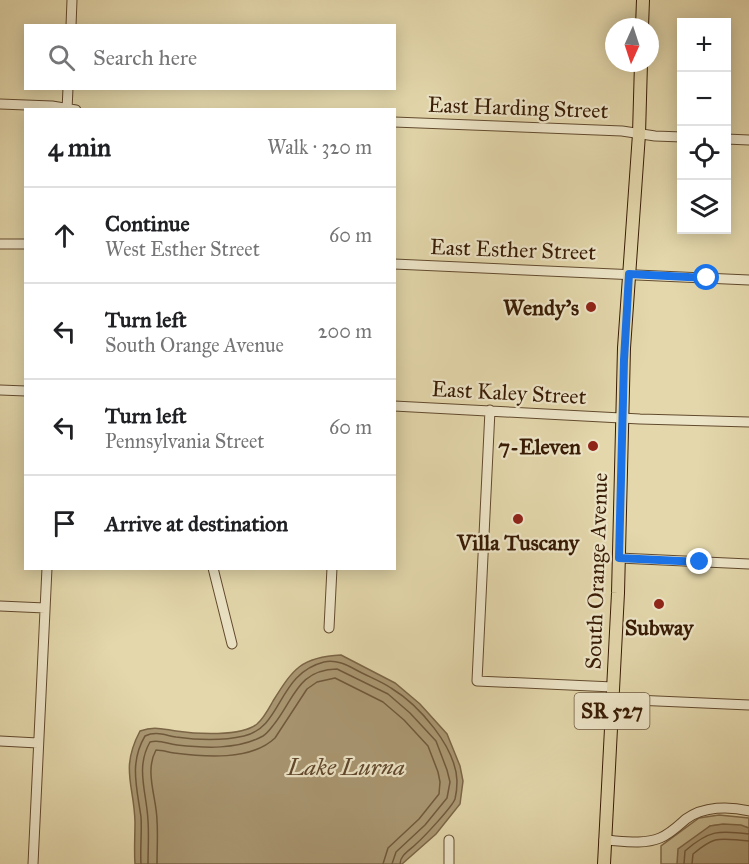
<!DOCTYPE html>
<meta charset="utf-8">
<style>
:root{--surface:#fff;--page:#f6f6f6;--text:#202124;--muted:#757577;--line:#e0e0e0}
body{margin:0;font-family:"IM FELL Great Primer",serif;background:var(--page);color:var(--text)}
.controls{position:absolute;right:18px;top:18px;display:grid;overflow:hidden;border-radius:0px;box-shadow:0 3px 15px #0003}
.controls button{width:54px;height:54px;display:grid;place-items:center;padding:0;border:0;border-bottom:2px solid var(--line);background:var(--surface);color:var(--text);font:30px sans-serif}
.compass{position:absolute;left:605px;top:18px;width:54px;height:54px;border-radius:50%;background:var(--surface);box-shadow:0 3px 15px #0003;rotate:183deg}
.stop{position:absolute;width:18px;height:18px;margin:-14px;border:4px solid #1a73e8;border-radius:50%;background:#fff}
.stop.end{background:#1a73e8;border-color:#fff;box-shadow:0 2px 6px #0008}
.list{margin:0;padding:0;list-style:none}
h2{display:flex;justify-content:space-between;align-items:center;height:78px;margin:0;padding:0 24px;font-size:26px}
h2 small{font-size:20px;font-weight:400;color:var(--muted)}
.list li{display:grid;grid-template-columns:39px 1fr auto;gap:18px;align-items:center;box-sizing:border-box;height:96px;padding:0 24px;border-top:2px solid var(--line)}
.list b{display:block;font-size:22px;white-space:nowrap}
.list p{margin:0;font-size:20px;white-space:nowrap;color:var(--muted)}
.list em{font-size:20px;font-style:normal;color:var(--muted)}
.icon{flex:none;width:33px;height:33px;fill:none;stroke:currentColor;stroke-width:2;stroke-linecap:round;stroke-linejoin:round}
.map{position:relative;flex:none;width:749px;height:864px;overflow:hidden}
.search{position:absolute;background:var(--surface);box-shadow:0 3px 15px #0003;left:24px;top:24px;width:372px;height:66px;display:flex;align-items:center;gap:15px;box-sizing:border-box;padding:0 21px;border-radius:0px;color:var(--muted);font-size:22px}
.panel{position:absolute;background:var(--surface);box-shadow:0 3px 15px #0003;left:24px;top:108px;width:372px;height:462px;border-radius:0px}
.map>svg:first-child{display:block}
</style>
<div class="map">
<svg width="749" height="864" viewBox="0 0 749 864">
<rect width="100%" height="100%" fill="#e3d7ab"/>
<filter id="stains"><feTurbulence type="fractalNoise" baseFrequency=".00333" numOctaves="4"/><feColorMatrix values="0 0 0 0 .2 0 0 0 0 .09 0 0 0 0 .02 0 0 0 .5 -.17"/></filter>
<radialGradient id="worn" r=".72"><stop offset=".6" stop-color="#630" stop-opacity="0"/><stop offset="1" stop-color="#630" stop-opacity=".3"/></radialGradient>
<path fill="#c6b78f" stroke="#7e694a" stroke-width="1.5" d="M719,815L749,818V828C736,824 723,824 710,826L677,864H661V846L699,818Z"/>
<path fill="#a99772" stroke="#7b6546" stroke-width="1.5" d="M341,655L395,683L420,704L447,734L460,766L463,781L460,804L436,834L402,864H135C134,850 135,836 135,822C134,784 120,769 140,731C154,726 162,729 176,731C196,734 241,737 257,724C264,718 269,708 273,701C293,669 301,657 341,655Z
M723,824L741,825L749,828V864H677L678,849L710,826Z"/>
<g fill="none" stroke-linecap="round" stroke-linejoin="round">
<path stroke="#70593b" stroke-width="1.5" d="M141,864C140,849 142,833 141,817C137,788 129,763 145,736C156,731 164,735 176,737C197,740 222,741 244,736C283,727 277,674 324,662C339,659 350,667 362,673C372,678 382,682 391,688C419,705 456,747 457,781C457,786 456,795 455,799C452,807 424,837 416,844C410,850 400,855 400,864
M148,864C148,850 149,835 148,821C147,793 135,768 150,742C160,739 167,744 177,745C204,748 238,750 263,736C268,733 271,728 275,723C295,697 298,670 337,669L388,694L410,713L436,741L447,770L450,782L447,798L425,825L396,852L392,864
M157,864C157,850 158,835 157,821C157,798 144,772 156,750C162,750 167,752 174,753C204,757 251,761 275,738L307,689L317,682L335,678L383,702L404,720L428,746L438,772L440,782L439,794L419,819L388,848L383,864
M684,864L685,851C709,830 719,830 749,834
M692,864L693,854C717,834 720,839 749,841"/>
<defs>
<path id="minor" d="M71,26L72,0
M0,104L52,106L76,110
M67,110L68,88
M394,122L622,131L655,136L682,137
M726,139L749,140
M0,244H26
M394,264L749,280
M0,390L26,391
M394,406L640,419L749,422
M490,410L477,681L613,687
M619,558L749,564
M213,568L232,644
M0,606L45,608
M329,628L332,568
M612,699L749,705
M0,741L38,743
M604,840C622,841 643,845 660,838C670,834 678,826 686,819C704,806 729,806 749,811
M33,864L47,568
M449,864V840"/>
<path id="major" d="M642,27L643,0
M604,864L618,593L624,348L639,134L641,63"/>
</defs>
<use href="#minor" stroke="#624a2e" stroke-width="11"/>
<use href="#major" stroke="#371b04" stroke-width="14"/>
<use href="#minor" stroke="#ede5c8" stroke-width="9"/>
<use href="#major" stroke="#e3d7ab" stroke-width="12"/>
</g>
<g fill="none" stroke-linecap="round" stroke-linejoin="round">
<path stroke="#1a73e8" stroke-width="8" d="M700,562L619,558L624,360L629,274L707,278"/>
</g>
<g fill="#8f2418" stroke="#ede5c8" stroke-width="2">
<circle cx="591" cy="307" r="6"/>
<circle cx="593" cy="446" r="6"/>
<circle cx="518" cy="519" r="6"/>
<circle cx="659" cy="604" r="6"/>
</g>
<g text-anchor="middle" stroke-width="4.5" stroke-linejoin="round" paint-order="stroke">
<rect fill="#ede5c8" stroke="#6e583f" stroke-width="1.5" x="574.5" y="693" width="75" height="36" rx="4.5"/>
<g font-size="21" font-weight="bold" fill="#371b04">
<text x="612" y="718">SR 527</text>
</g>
<g font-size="22" fill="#371b04" stroke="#ede5c8">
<text transform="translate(518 107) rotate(2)" y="8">East Harding Street</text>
<text transform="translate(513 249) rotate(2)" y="8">East Esther Street</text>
<text transform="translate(509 392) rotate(3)" y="8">East Kaley Street</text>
<text transform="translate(596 571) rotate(-88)" y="8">South Orange Avenue</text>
</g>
<g font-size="22" font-weight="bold" fill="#371b04" stroke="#ede5c8" text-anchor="end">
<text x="579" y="315">Wendy's</text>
<text x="581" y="454">7-Eleven</text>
<text x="518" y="550" text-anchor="middle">Villa Tuscany</text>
<text x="659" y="635" text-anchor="middle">Subway</text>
</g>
<g font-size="24" font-style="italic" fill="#5f462a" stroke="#ede5c8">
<text x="346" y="775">Lake Lurna</text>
</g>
</g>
<rect width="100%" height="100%" filter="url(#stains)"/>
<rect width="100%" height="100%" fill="url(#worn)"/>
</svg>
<div class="controls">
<button>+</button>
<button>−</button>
<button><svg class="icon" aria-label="locate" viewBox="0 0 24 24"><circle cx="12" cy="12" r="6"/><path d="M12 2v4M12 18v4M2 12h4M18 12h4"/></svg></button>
<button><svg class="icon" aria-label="layers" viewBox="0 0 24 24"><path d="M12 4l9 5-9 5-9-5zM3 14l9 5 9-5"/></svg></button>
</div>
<svg class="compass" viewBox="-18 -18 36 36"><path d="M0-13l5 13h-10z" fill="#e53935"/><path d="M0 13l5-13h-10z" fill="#757577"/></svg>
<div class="stop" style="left:707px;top:278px"></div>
<div class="stop end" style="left:700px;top:562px"></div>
<div class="search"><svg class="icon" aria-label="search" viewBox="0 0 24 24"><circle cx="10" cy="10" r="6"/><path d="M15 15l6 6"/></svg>Search here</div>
<section class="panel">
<h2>4 min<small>Walk · 320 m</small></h2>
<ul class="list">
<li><svg class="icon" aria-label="ahead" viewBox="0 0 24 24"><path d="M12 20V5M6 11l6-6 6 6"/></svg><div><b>Continue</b><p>West Esther Street</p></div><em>60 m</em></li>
<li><svg class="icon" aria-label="left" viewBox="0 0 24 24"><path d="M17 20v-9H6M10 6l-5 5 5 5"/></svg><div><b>Turn left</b><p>South Orange Avenue</p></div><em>200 m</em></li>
<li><svg class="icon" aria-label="left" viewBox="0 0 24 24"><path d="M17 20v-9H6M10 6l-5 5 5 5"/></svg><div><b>Turn left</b><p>Pennsylvania Street</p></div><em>60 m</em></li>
<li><svg class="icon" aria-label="arrive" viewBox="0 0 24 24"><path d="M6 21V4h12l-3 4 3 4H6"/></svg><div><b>Arrive at destination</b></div></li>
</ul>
</section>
</div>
